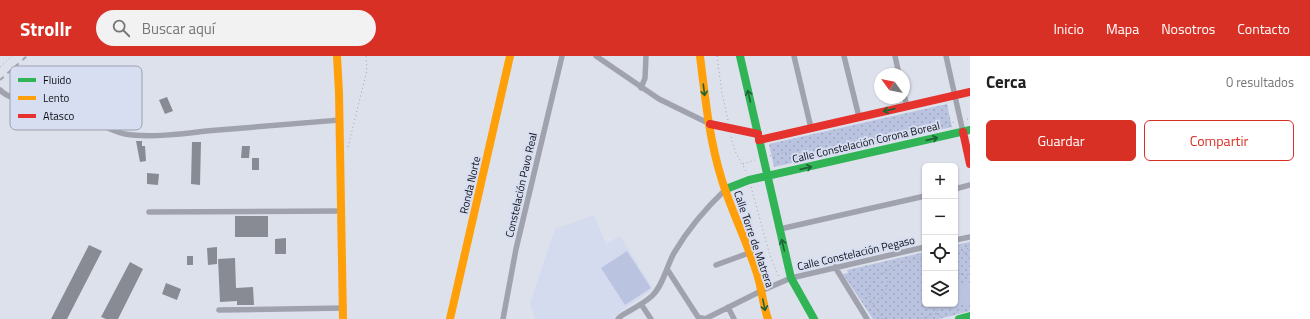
<!DOCTYPE html>
<html lang="es">
<meta charset="utf-8">
<style>
:root{--surface:#fff;--page:#f2f2f2;--text:#222;--muted:#767676;--line:#e0e0e0;--accent:#d93025}
body{margin:0;font-family:"Titillium Web",sans-serif;background:var(--page);color:var(--text)}
.controls{position:absolute;right:12px;bottom:12px;display:grid;overflow:hidden;border-radius:6px;box-shadow:0 1px 3px #0004}
.controls button{width:36px;height:36px;display:grid;place-items:center;padding:0;border:0;border-bottom:1px solid var(--line);background:var(--surface);color:var(--text);font:20px sans-serif}
.compass{position:absolute;left:874px;top:12px;width:36px;height:36px;border-radius:50%;background:var(--surface);box-shadow:0 1px 3px #0004;rotate:303deg}
.list{margin:0;padding:0;list-style:none}
h2{display:flex;justify-content:space-between;align-items:center;height:52px;margin:0;padding:0 16px;font-size:17px}
h2 small{font-size:13px;font-weight:400;color:var(--muted)}
.actions{display:flex;gap:8px;padding:12px 16px}
.actions a{flex:1;padding:9px 0;border:1px solid var(--accent);border-radius:6px;text-align:center;font-size:14px;color:var(--accent)}
.actions .main{background:var(--accent);color:#fff}
.icon{flex:none;width:22px;height:22px;fill:none;stroke:currentColor;stroke-width:2;stroke-linecap:round;stroke-linejoin:round}
.map{position:relative;flex:none;width:970px;height:263px;overflow:hidden}
header{display:flex;align-items:center;gap:24px;box-sizing:border-box;height:56px;padding:0 20px;background:var(--accent);color:#fff}
header strong{font-size:19px}
nav{display:flex;gap:22px;margin-inline-start:auto;font-size:14px}
.search{width:280px;height:36px;background:var(--page);display:flex;align-items:center;gap:10px;box-sizing:border-box;padding:0 14px;border-radius:22px;color:var(--muted);font-size:15px}
main{display:flex}
aside{flex:1;background:var(--surface)}
.map>svg:first-child{display:block}
</style>
<header>
<strong>Strollr</strong>
<div class="search"><svg class="icon" aria-label="search" viewBox="0 0 24 24"><circle cx="10" cy="10" r="6"/><path d="M15 15l6 6"/></svg>Buscar aquí</div>
<nav><a>Inicio</a><a>Mapa</a><a>Nosotros</a><a>Contacto</a></nav>
</header>
<main>
<div class="map">
<svg width="970" height="263" viewBox="0 0 970 263">
<defs>
<pattern id="green-dots" width="8" height="8" patternUnits="userSpaceOnUse"><rect width="8" height="8" fill="#bac3df"/><path d="M2 2h.1M6 6h.1" fill="none" stroke="#9fa6bf" stroke-width="1.8" stroke-linecap="round"/></pattern>
</defs>
<rect width="100%" height="100%" fill="#dde1ec"/>
<path fill="#d4dbef" d="M594,159L606,188L620,180L652,231L650,235L618,257L613,263H535L530,247L555,173Z"/>
<path fill="url(#green-dots)" d="M947,48L952,71L774,111L769,88Z
M970,186V255L939,263H873L843,218L848,217L847,214L925,196V248H955V189Z"/>
<path fill="#bac3df" d="M627,195L651,232L625,249L601,212Z
M955,227H970V247H955Z"/>
<path fill="#888b93" d="M167,41L173,55L165,58L159,44Z
M136,85H142V90H145L146,105L140,106Z
M192,86H201L200,129L191,128Z
M242,90H250L249,102H241Z
M252,102H259V114H252Z
M147,117L159,118L158,129L147,128Z
M235,160H268V181H235Z
M286,182V198H275V183Z
M89,189L102,195L67,263H51Z
M217,191V208L208,209L207,192Z
M187,200H193V209H187Z
M235,202L236,232L253,231L254,249H237V245L220,246L218,203Z
M130,206L143,213L118,263H106L101,261Z
M166,227L181,233L177,244L162,238Z"/>
<g fill="none" stroke-linecap="round" stroke-linejoin="round">
<path stroke="#a2a5ae" stroke-width="1" stroke-dasharray="1 3" stroke-linecap="butt" d="M717,0L722,37L728,64
M0,11L12,0
M967,63H970
M731,81L735,95L747,117
M348,91L367,14L366,0
M770,100L786,96L799,101L954,66
M743,108L755,104
M751,131L769,196L778,220
M970,189L968,191L966,197L970,203
M955,197H966
M955,218L970,219
M869,254L874,249C867,238 865,232 875,222C878,218 880,217 886,216
M937,257L942,263
M883,263L874,249C884,237 891,232 886,216C897,209 906,203 919,203L925,209
M920,263L937,257L938,248"/>
<path stroke="#a0a3ad" stroke-width="5.5" d="M596,0L659,43L710,68
M794,0L811,72
M844,0L859,61
M895,0L899,18
M946,0L963,76
M641,32L645,22L646,0
M0,34C14,48 50,49 69,54C89,59 105,74 125,78C149,82 182,78 206,75C251,71 295,68 339,64
M904,39L907,50
M955,133L970,129
M149,156L341,155
M780,173L925,140
M955,184L970,181
M716,209L749,197
M835,211L867,263
M667,213L698,261L705,263L761,235L791,222L925,191
M641,248L651,263
M728,251L734,263
M219,254L344,252
M503,263L516,193L562,0
M618,263L621,260C631,254 643,248 652,240C663,230 667,209 674,197C688,173 706,152 726,133"/>
<path stroke="#30b455" stroke-width="8" d="M740,0L791,222L814,263
M726,133L749,124L970,74
M959,263L970,260"/>
<path stroke="#ff9f0a" stroke-width="8" d="M337,0L339,37L343,263
M700,0C705,40 709,82 721,121C731,155 748,187 758,221C762,235 763,249 768,263
M450,263L510,0"/>
<path stroke="#e5322d" stroke-width="8" d="M710,68L758,78
M963,76L970,108
M759,84L970,36"/>
<path stroke="#a1a5ac" stroke-width="2" stroke-dasharray="5 5" stroke-linecap="butt" d="M0,24L27,0"/>
</g>
<defs><path id="oneway-shaft" d="M-6 0H5M1.5-3L5.5 0L1.5 3" fill="none" stroke-width="1.6" stroke-linecap="round" stroke-linejoin="round"/></defs>
<g stroke="#1f6236">
<use href="#oneway-shaft" transform="translate(704 34) rotate(83)"/>
<use href="#oneway-shaft" transform="translate(749 40) rotate(-103)"/>
<use href="#oneway-shaft" transform="translate(889 54) rotate(167)"/>
<use href="#oneway-shaft" transform="translate(932 83) rotate(-13)"/>
<use href="#oneway-shaft" transform="translate(806 112) rotate(-13)"/>
<use href="#oneway-shaft" transform="translate(783 189) rotate(-103)"/>
<use href="#oneway-shaft" transform="translate(764 249) rotate(78)"/>
</g>
<g text-anchor="middle" stroke-width="4" stroke-linejoin="round" paint-order="stroke">
<g font-size="11" fill="#0e1017" stroke="#d7def2">
<text transform="translate(866 86) rotate(-13)" y="4">Calle Constelación Corona Boreal</text>
<text transform="translate(470 129) rotate(-77)" y="4">Ronda Norte</text>
<text transform="translate(521 129) rotate(-77)" y="4">Constelación Pavo Real</text>
<text transform="translate(754 183) rotate(71)" y="4">Calle Torre de Matrera</text>
<text transform="translate(856 197) rotate(-13)" y="4">Calle Constelación Pegaso</text>
</g>
</g>
<rect x="10" y="10" width="132" height="64" rx="6" fill="#d7def2" stroke="#9ba0b0" stroke-width="1"/>
<rect x="18" y="22" width="18" height="4" fill="#30b455"/>
<rect x="18" y="40" width="18" height="4" fill="#ff9f0a"/>
<rect x="18" y="58" width="18" height="4" fill="#e5322d"/>
<g font-size="11" fill="#0e1017">
<text x="43" y="28">Fluido</text>
<text x="43" y="46">Lento</text>
<text x="43" y="64">Atasco</text>
</g>
</svg>
<div class="controls">
<button>+</button>
<button>−</button>
<button><svg class="icon" aria-label="locate" viewBox="0 0 24 24"><circle cx="12" cy="12" r="6"/><path d="M12 2v4M12 18v4M2 12h4M18 12h4"/></svg></button>
<button><svg class="icon" aria-label="layers" viewBox="0 0 24 24"><path d="M12 4l9 5-9 5-9-5zM3 14l9 5 9-5"/></svg></button>
</div>
<svg class="compass" viewBox="-18 -18 36 36"><path d="M0-13l5 13h-10z" fill="#e53935"/><path d="M0 13l5-13h-10z" fill="#767676"/></svg>
</div>
<aside>
<h2>Cerca<small>0 resultados</small></h2>
<ul class="list">
</ul>
<div class="actions"><a class="main">Guardar</a><a>Compartir</a></div>
</aside>
</main>
